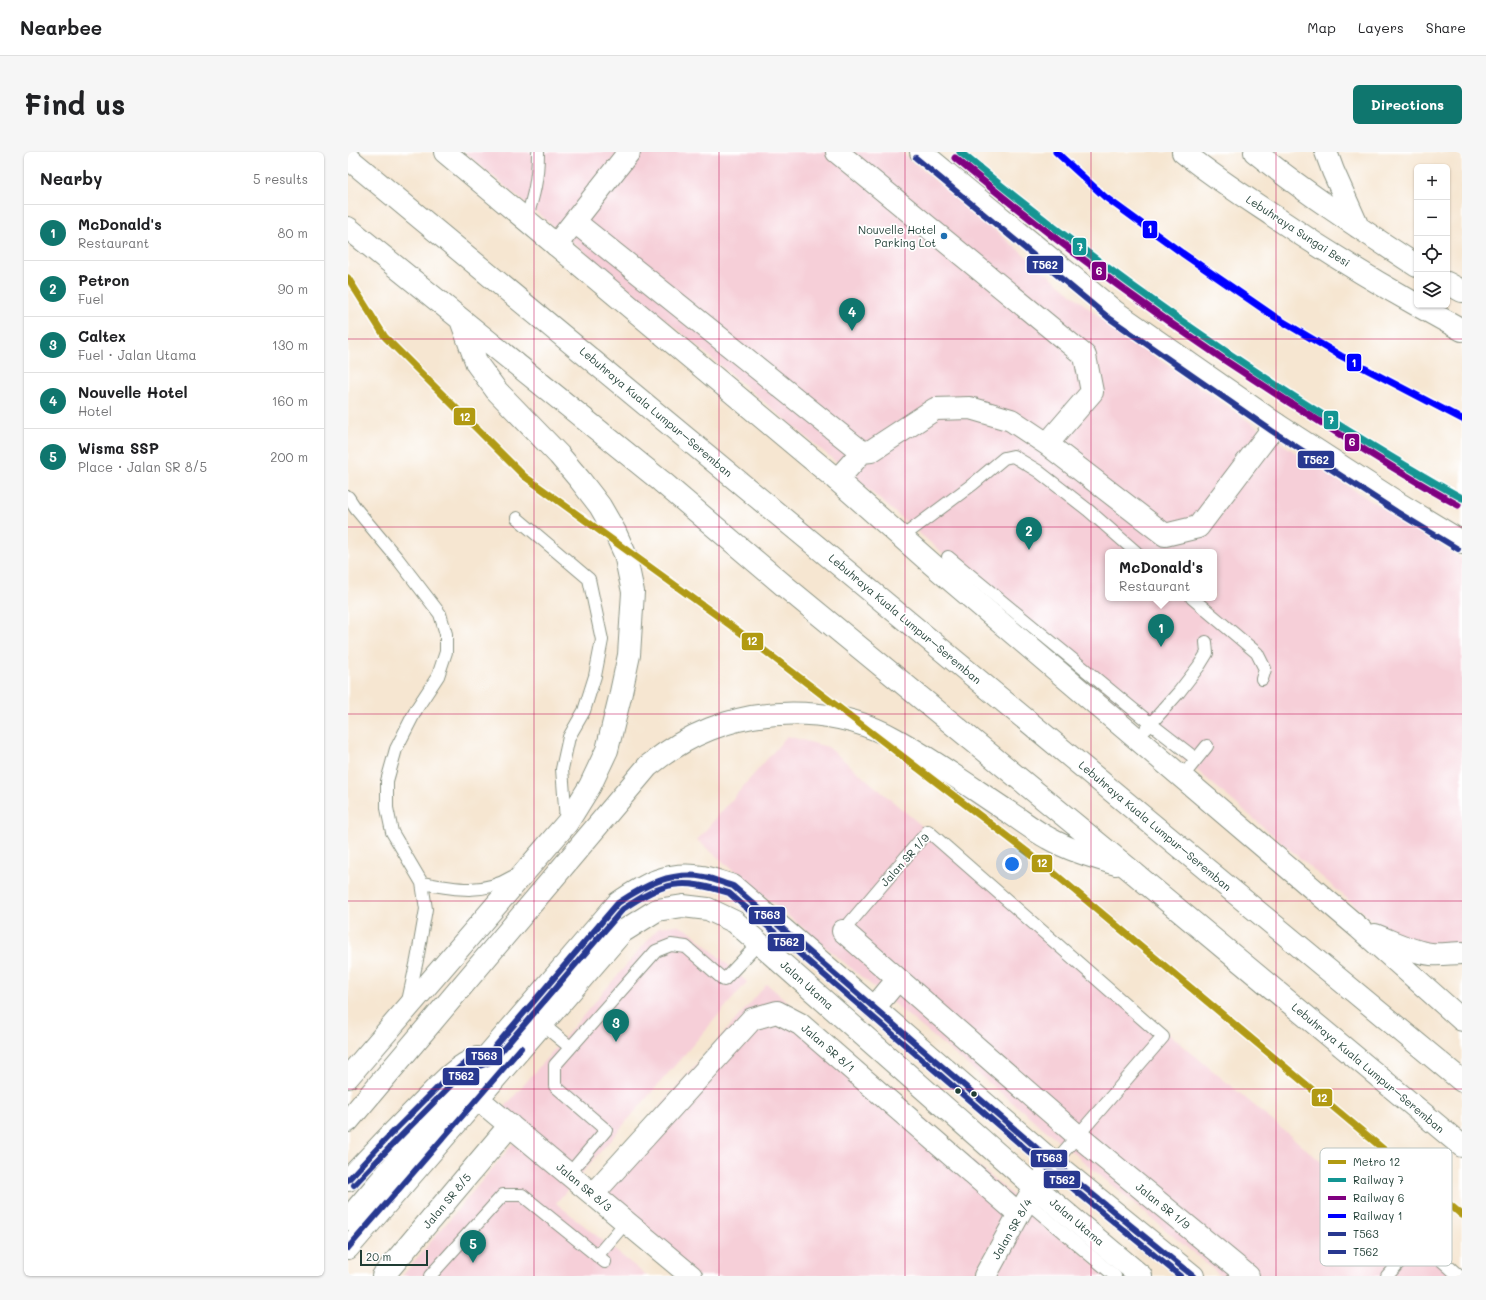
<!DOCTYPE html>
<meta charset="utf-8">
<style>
:root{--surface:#fff;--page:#f6f6f6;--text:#202124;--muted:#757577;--line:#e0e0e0;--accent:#0f766e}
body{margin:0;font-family:Mali,sans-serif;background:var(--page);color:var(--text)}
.controls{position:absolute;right:12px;top:12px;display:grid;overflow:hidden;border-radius:6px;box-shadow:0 1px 3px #0004}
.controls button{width:36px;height:36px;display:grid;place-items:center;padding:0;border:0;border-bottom:1px solid var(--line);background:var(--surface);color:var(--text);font:20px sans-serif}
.scale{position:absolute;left:12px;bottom:10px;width:68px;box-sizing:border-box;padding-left:4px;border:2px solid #1f3d34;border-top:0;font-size:11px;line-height:14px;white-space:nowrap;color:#1f3d34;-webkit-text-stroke:3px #fff;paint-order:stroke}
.you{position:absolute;left:664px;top:712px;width:14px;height:14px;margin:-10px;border:3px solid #fff;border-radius:50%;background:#1a73e8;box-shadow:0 0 0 6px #1a73e833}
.badge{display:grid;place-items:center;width:26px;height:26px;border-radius:50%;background:var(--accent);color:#fff;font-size:13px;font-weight:700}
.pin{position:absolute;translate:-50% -33px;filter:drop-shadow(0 1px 2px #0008)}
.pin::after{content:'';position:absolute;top:21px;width:14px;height:12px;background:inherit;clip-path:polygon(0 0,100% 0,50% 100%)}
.popup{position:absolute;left:757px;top:397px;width:112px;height:52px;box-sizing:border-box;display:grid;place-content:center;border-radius:6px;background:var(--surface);filter:drop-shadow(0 1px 3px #0005);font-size:13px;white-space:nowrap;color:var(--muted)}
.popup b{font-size:15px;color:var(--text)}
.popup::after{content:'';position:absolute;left:50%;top:100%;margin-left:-8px;border:8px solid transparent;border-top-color:var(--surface)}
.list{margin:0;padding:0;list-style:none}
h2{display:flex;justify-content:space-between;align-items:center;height:52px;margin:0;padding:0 16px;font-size:17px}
h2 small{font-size:13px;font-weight:400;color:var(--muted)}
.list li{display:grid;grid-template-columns:26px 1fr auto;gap:12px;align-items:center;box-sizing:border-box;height:56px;padding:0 16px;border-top:1px solid var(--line)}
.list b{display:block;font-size:15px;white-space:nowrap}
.list p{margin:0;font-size:13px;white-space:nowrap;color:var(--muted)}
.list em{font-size:13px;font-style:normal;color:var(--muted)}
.icon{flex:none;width:22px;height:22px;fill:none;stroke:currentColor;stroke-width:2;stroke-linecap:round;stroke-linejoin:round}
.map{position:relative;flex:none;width:1114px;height:1124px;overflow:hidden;border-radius:6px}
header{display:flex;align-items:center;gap:24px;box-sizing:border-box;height:56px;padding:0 20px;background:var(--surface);border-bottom:1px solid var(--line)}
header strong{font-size:19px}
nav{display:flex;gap:22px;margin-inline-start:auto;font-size:14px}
.intro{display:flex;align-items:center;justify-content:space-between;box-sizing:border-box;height:96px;padding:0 24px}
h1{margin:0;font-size:28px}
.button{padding:10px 18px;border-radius:6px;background:var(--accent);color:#fff;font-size:14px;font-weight:700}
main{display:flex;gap:24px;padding:0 24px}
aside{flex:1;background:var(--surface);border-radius:6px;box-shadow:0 1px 3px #0004}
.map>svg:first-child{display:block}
</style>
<header>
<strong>Nearbee</strong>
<nav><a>Map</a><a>Layers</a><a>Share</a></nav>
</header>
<div class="intro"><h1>Find us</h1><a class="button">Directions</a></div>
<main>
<aside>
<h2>Nearby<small>5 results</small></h2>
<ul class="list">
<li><span class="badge">1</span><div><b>McDonald's</b><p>Restaurant</p></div><em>80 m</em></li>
<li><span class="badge">2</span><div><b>Petron</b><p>Fuel</p></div><em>90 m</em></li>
<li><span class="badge">3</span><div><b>Caltex</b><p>Fuel · Jalan Utama</p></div><em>130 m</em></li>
<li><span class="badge">4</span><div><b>Nouvelle Hotel</b><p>Hotel</p></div><em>160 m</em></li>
<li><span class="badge">5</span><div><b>Wisma SSP</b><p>Place · Jalan SR 8/5</p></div><em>200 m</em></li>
</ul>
</aside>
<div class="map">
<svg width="1114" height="1124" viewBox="0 0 1114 1124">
<rect width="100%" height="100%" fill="#fff"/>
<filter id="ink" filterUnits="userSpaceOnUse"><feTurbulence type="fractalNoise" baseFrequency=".025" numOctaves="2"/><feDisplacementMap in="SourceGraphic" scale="8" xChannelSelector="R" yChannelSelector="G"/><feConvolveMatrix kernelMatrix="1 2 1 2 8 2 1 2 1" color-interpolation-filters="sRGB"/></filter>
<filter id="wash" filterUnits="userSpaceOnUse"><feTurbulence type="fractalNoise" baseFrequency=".012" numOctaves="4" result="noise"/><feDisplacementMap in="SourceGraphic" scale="16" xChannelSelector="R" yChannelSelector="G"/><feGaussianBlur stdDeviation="0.9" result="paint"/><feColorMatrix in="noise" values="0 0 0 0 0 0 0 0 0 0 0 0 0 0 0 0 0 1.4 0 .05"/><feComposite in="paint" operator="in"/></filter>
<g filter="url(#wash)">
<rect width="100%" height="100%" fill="#f6e6d1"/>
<path fill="#f6cfd8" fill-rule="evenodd" d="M116,0H553L761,173L928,288L1114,407V794H1089L1061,789L1030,773L481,304ZM760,400H866V446H760Z
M439,584L480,595L1109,1124H873L349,688Z
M328,773L342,779L399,830L208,1051L299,1124H54L179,975L156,956L311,775Z
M419,832L670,1048L625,1124H332L235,1042Z
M682,1054L760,1124H644Z"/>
</g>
<g filter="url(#ink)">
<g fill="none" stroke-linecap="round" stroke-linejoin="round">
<defs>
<path id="lane" d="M178,68C186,43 190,27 190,0
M0,345L8,357L49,406L92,462L98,482V500L90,524L69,556L48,597L39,629V656L44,680L74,731L78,757L69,808L60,849
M169,366L241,427L254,488L247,524L236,559L221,585L214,617L218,668
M554,385L625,332L656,306L665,304L690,319L740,358L788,400
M600,405L803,572L848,607
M844,446L909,501L917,517L914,527
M798,577L831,540L851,514L859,501L858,490
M834,625L859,594
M74,731C106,737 135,743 164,725
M495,779L580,679L815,885L706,1011
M194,872L222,895
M221,1022L258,978L207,934V913L308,799L323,793L338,795L376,828L411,791
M679,1050L767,1124
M249,1104L278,1070
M82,1124L155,1043H174L257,1110
M1039,1124L1071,1088L1111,1124"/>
<path id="street" d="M489,0L737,204L744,240L699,292
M227,70L514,300L523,299L587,257L622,256L663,268L699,292L817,383L850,375L928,272
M208,93L281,0
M489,328L514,300
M495,779L730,984L900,1124
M526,856L550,827
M129,946L343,1124
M245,1042L404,867L429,860L452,872L671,1062
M35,1124L162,973
M637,1124L671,1062L687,1035L706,1011"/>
<path id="secondary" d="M97,0L489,328L585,413L1011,776L1114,868
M573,0L766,159L928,272L1053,353L1114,390
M1027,783C1045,790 1064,800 1083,802C1093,803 1104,801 1114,801
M140,903L270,751C298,732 319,719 355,725C365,727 375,731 385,734L706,1011L845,1124
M0,1096L274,780L309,758L335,754L360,757L387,770L687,1035L793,1124"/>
<path id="highway" d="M835,0C863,23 894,43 924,63C971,95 1019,125 1069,153
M907,0C959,42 1014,78 1069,114
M978,0L985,19L1010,75
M0,6L1114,929
M0,76L313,329L439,436L780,716L1114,994
M1099,131L1114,139
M1069,153L1114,178
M0,925L219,671L242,634L259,598L272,545L281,503L285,440L277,402L267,380L252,354L232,328L211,303L148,238L129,212L113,168
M0,969L300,614C319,599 339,586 362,577C420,554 493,556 547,587C587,609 624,636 662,661C674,669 687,679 700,686C721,698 745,705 768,712
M0,1028C24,1002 48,977 73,952C90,935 106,915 129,906
M0,1067L140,903"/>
</defs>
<use href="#lane" stroke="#8a9282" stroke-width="14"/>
<use href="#street" stroke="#8a9282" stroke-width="24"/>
<use href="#secondary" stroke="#8a9282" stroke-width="24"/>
<use href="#highway" stroke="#8a9282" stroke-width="24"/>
<use href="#lane" stroke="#fff" stroke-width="12"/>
<use href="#street" stroke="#fff" stroke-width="22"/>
<use href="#secondary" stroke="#fff" stroke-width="22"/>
<use href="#highway" stroke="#fff" stroke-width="22"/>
<defs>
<path id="bus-1" d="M0,1028L37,988L103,922L117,911L140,903L270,751C297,733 323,719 356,725C366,727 375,731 385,734L706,1011L845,1124
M0,1096L173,896"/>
<path id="bus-2" d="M568,6L761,166L924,279L1049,360L1110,397
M6,1033L43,994L108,928L121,918L145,909L275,757C317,729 333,726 381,741L701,1017L832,1124"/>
</defs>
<use href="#bus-1" stroke="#fff" stroke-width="9"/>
<use href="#bus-2" stroke="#fff" stroke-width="9"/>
<use href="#bus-1" stroke="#283890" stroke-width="6"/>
<use href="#bus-2" stroke="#283890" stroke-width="6"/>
<defs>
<path id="rail-1" d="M612,0C725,94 843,179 967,258C1015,288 1064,319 1114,346"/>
<path id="rail-2" d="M607,6C720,100 838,186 963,264C1011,295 1060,326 1110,353"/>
<path id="rail-3" d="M708,0L757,45L834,101L927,165L993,204L1114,267"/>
</defs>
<use href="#rail-1" stroke="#fff" stroke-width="10"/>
<use href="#rail-2" stroke="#fff" stroke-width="10"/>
<use href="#rail-3" stroke="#fff" stroke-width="10"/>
<use href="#rail-1" stroke="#139593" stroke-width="7"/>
<use href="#rail-2" stroke="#800080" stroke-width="7"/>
<use href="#rail-3" stroke="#00f" stroke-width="7"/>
<defs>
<path id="metro-1" d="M0,126L37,185L176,324L400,486L695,712L1114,1063"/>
</defs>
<use href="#metro-1" stroke="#fff" stroke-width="10"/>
<use href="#metro-1" stroke="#b19a12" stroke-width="7"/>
</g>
</g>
<path fill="none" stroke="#c2185b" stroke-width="1" stroke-opacity="0.55" d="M186,0V1124M371,0V1124M557,0V1124M743,0V1124M928,0V1124M0,187H1114M0,375H1114M0,562H1114M0,749H1114M0,937H1114"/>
<circle fill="#1f6fb2" stroke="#fff" stroke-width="1.5" cx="596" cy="84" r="4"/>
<g fill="#1f3d34" stroke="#fff" stroke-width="1.5">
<circle cx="610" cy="939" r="3.5"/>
<circle cx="626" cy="942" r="3.5"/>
</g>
<g text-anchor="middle" stroke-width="3.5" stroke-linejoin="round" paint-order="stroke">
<g font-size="11" fill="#1f3d34" stroke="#fff" text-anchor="end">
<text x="588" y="82">Nouvelle Hotel<tspan x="588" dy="13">Parking Lot</tspan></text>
</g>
<g font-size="11" fill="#1f3d34" stroke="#fff">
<text transform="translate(950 79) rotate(33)" y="4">Lebuhraya Sungai Besi</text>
<text transform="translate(308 260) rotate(40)" y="4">Lebuhraya Kuala Lumpur–Seremban</text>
<text transform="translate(557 467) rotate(40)" y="4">Lebuhraya Kuala Lumpur–Seremban</text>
<text transform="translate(807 674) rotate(40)" y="4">Lebuhraya Kuala Lumpur–Seremban</text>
<text transform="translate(557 708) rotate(-48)" y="4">Jalan SR 1/9</text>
<text transform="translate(459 833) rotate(42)" y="4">Jalan Utama</text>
<text transform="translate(480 896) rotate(41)" y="4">Jalan SR 8/1</text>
<text transform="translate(1020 916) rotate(40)" y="4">Lebuhraya Kuala Lumpur–Seremban</text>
<text transform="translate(236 1035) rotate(40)" y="4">Jalan SR 8/3</text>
<text transform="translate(99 1049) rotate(-50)" y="4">Jalan SR 8/5</text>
<text transform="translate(815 1054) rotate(39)" y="4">Jalan SR 1/9</text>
<text transform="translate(729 1070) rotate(40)" y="4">Jalan Utama</text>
<text transform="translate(664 1077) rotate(-60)" y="4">Jalan SR 8/4</text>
</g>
</g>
<rect x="972" y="996" width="132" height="118" rx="6" fill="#fff" stroke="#bcc5c2" stroke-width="1"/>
<rect x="980" y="1008" width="18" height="4" fill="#b19a12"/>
<rect x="980" y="1026" width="18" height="4" fill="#139593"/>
<rect x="980" y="1044" width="18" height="4" fill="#800080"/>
<rect x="980" y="1062" width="18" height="4" fill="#00f"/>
<rect x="980" y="1080" width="18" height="4" fill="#283890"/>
<rect x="980" y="1098" width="18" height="4" fill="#283890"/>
<g font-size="11" fill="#1f3d34">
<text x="1005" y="1014">Metro 12</text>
<text x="1005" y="1032">Railway 7</text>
<text x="1005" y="1050">Railway 6</text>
<text x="1005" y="1068">Railway 1</text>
<text x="1005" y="1086">T563</text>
<text x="1005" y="1104">T562</text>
</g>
<g stroke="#fff" stroke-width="1.5">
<rect x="794" y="68" width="16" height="19" rx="4" fill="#00f"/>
<rect x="724" y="85" width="15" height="19" rx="4" fill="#139593"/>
<rect x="678" y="103" width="38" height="19" rx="4" fill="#283890"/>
<rect x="743" y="109" width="16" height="20" rx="4" fill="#800080"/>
<rect x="998" y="201" width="16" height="19" rx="4" fill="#00f"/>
<rect x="105" y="255" width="23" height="19" rx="4" fill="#b19a12"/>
<rect x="975" y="258" width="16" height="20" rx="4" fill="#139593"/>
<rect x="996" y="281" width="16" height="19" rx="4" fill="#800080"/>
<rect x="949" y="298" width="38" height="19" rx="4" fill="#283890"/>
<rect x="393" y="480" width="23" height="19" rx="4" fill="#b19a12"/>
<rect x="683" y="702" width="22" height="19" rx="4" fill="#b19a12"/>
<rect x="400" y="754" width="38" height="19" rx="4" fill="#283890"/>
<rect x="419" y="781" width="38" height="19" rx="4" fill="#283890"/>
<rect x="117" y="895" width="38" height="19" rx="4" fill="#283890"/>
<rect x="94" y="915" width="38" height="19" rx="4" fill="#283890"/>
<rect x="963" y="936" width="22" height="19" rx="4" fill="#b19a12"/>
<rect x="682" y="997" width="38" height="19" rx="4" fill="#283890"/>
<rect x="695" y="1018" width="38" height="19" rx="4" fill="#283890"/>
</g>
<g font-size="11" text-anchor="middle" font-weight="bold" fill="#fff">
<text x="802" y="81">1</text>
<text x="732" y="99">7</text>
<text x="697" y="117">T562</text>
<text x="751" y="123">6</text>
<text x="1006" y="215">1</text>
<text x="117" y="269">12</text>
<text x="983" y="272">7</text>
<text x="1004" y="294">6</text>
<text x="968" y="312">T562</text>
<text x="404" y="493">12</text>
<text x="694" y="715">12</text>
<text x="419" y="767">T563</text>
<text x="438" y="794">T562</text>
<text x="136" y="908">T563</text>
<text x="113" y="928">T562</text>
<text x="974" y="950">12</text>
<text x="701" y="1010">T563</text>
<text x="714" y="1032">T562</text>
</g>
</svg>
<div class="controls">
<button>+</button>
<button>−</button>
<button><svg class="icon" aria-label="locate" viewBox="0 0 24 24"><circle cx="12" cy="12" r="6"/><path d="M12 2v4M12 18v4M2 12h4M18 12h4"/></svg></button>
<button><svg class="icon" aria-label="layers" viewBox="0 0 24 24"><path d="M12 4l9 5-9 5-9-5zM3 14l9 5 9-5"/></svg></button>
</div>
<div class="scale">20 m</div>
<div class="you"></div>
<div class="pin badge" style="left:813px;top:495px">1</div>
<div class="popup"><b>McDonald's</b>Restaurant</div>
<div class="pin badge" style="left:681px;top:398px">2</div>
<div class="pin badge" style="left:268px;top:890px">3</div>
<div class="pin badge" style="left:504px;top:179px">4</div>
<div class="pin badge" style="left:125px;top:1111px">5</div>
</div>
</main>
